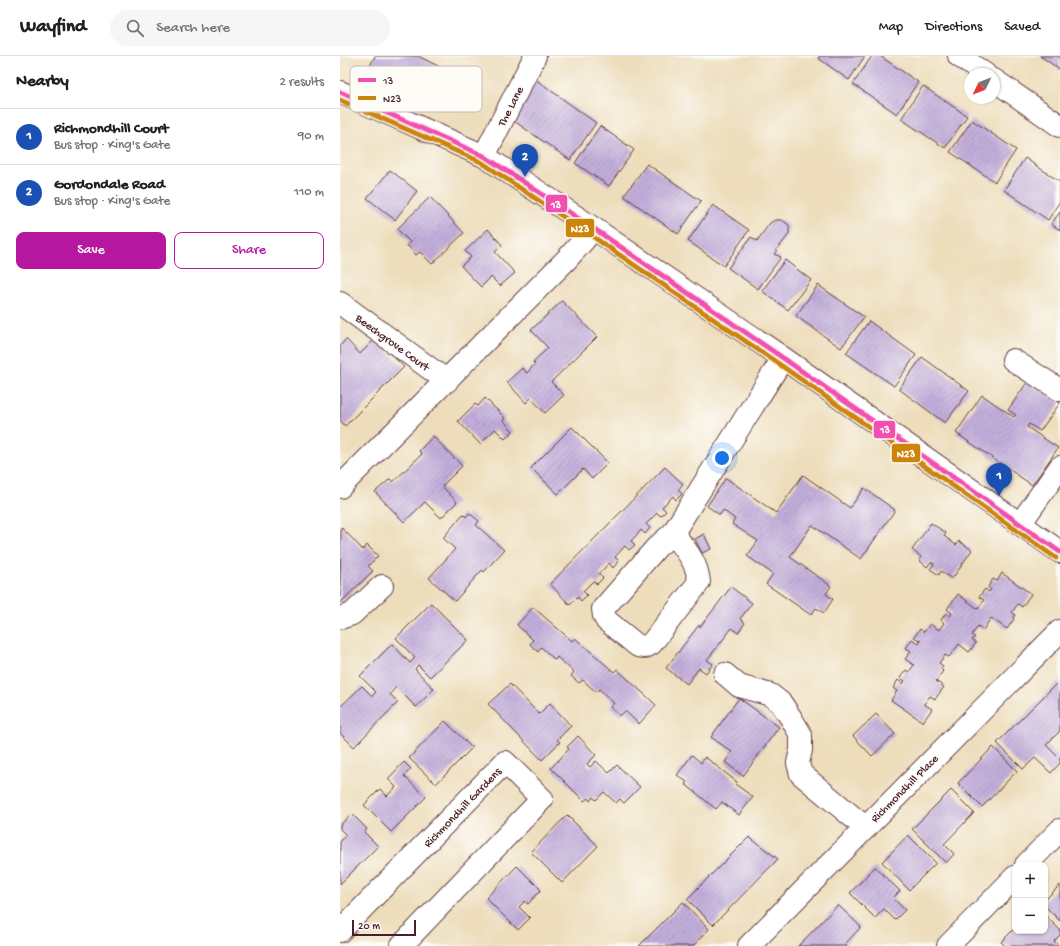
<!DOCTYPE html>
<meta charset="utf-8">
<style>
:root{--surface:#fff;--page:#f6f6f6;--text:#202124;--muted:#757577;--line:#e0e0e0;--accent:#b5179e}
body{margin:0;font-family:"Gochi Hand",sans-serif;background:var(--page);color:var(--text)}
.controls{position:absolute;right:12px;bottom:12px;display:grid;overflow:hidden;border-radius:8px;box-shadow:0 1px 3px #0004}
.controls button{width:36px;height:36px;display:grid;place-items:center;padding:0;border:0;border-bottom:1px solid var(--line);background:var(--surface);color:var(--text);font:20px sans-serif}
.compass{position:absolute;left:624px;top:12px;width:36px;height:36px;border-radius:50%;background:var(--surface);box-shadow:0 1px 3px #0004;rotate:227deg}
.scale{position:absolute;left:12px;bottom:10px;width:64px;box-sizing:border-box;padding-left:4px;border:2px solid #4a1f2b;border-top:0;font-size:11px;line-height:14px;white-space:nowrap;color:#4a1f2b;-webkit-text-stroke:3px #fdfcf7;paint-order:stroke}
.you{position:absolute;left:382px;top:402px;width:14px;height:14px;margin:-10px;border:3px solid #fff;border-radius:50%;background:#1a73e8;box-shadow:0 0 0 6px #1a73e833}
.badge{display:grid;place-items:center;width:26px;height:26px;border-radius:50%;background:var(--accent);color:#fff;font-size:13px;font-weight:700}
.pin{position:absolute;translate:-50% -33px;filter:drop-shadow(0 1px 2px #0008)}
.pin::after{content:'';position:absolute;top:21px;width:14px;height:12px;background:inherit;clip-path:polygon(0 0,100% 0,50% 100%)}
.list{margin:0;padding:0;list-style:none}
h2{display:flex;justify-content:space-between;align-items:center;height:52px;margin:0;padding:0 16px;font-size:17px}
h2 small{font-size:13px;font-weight:400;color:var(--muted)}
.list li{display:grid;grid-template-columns:26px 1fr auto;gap:12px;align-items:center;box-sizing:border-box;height:56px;padding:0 16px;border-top:1px solid var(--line)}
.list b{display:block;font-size:15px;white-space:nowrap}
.list p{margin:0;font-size:13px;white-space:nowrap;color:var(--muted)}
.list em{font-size:13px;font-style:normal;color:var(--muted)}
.actions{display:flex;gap:8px;padding:12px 16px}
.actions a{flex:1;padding:9px 0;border:1px solid var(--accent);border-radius:8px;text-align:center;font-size:14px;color:var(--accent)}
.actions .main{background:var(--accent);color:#fff}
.icon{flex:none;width:22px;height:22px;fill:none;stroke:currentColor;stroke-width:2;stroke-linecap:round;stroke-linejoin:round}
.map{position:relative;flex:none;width:720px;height:890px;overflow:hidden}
header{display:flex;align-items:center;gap:24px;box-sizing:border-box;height:56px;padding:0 20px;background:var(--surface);border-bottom:1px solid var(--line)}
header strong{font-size:19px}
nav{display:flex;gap:22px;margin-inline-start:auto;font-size:14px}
.search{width:280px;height:36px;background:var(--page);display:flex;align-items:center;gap:10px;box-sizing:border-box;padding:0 14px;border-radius:22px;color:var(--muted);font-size:15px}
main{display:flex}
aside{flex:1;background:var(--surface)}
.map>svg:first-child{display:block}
</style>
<header>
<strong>Wayfind</strong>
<div class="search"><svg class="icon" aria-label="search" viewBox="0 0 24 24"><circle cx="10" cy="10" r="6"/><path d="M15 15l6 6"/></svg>Search here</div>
<nav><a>Map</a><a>Directions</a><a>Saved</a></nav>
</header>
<main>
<aside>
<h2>Nearby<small>2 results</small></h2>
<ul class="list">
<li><span class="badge" style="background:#1a4fb4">1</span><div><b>Richmondhill Court</b><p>Bus stop · King's Gate</p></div><em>90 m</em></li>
<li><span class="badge" style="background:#1a4fb4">2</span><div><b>Gordondale Road</b><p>Bus stop · King's Gate</p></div><em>110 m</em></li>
</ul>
<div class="actions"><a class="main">Save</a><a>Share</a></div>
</aside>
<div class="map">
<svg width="720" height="890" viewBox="0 0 720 890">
<defs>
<pattern id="building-hatch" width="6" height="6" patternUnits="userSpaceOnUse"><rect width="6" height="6" fill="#c2aedb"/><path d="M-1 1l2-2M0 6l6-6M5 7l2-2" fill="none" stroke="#a08db2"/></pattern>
</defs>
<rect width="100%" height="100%" fill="#fdfcf7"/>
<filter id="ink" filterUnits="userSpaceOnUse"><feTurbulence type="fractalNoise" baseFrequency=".025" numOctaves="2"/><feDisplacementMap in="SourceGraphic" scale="8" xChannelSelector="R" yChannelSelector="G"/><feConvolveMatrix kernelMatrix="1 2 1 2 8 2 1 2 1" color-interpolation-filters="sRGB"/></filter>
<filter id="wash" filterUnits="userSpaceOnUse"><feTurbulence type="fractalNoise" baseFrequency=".012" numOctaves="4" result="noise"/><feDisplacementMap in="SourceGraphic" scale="16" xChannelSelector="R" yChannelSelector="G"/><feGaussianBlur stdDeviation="0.9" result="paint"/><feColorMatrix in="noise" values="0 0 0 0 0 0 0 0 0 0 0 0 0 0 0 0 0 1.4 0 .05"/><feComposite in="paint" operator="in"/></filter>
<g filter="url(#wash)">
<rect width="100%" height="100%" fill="#edddbb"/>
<g id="blocks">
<path fill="url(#building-hatch)" d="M35,0H78L106,14L100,26L72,13L65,30L29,12Z
M480,0H525L509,24L478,2Z
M532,0H540L578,26L557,58L513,28Z
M700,0H720V14L709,6Z
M195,23L256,67L230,104L174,65Z
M583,30L627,60L605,92L561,63Z
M632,64L676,94L655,126L610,96Z
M260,70L294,94L269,130L235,107Z
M685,102L720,126V145L708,164L664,134Z
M307,108L361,145L338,178L284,140Z
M50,114L77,135L55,164L27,142Z
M90,141L124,177L92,208L80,196L76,199L67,189L70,186L57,173Z
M373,149L409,174L384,210L348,185Z
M720,156V174L711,168Z
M435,164H442L449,169V178L434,198L441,201L418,233L388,212L411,181L417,185L430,167Z
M148,173L162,189L155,196L175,217L160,230L151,221L141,231L121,210L131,201L125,195Z
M445,204L471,224L448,254L422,235Z
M478,229L524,261L501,292L456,260Z
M222,245L257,281L211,326L224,339L205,357L191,342L186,347L167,326L182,312L187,317L195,308L193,306L208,292L191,274Z
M529,265L576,299L554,330L506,297Z
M6,283L20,298L35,283L64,311L5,370L0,364V290Z
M582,301L629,335L605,367L559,333Z
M688,325L720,347L700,375L689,368L687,371L718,392L692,429L616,377L642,339L674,361L676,359L668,354Z
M145,342L165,362L163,364L173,375L165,383L155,373L140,388L118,365L135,348L138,350Z
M232,371L268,407L252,423L243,413L218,438L191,412Z
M93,380L122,410L102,430L117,446L101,462L85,446L64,466L35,436L50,423L53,426L82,398L79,395Z
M325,411L343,428L338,434L342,438L336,444L333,440L322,451L326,455L321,460L317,457L306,468L310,472L305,478L301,474L291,485L295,489L289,494L285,490L275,501L279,505L273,512L269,507L259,518L263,522L257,528L253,525L243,535L247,539L241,545L238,541L230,549L210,528Z
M463,419L510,452L524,432L555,454L521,503L472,469L450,501L491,530L486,538L493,543L484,557L476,552L471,559L426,528L433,518L407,500L418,485L392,468L395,463L383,454L380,459L367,450L386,422L436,457Z
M129,457L139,465L136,469L164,494L144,516L142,514L115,545L89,522L115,493L103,482L123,458L126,461Z
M591,467L606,477L604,480L616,489L619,485L632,494L612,523L601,515L599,519L590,513L594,508L591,506L587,511L579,504L581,501L572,494Z
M1,471L23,494L27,489L38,500L28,510L33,515L0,547Z
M364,478L371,493L362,497L355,483Z
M662,517L691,538L682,551L678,548L672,556L675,559L673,562L674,563L667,573L651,562L643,574L638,570L632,579L635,581L632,584L636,587L629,596L619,588L609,601L605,599L599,607L603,610L601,613L603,615L596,625L604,631L595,643L590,640L584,648L592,653L583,666L551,644L557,635L553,632L558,624L563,628L565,625L560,622L566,614L569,616L574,609L565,603L571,595L566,592L572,583L579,588L581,585L574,581L580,573L584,576L590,568L599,574L604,567L601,564L606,557L610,560L612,557L607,553L618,538L638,553L644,544L639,541L645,533L649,536L651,534L648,531L653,523L657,525Z
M391,531L412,547L400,563L405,567L398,577L392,572L367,604L373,608L366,617L359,612L347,628L326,612L359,569L360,571Z
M91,547L128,584L90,621L78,609L75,613L94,633L76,651L56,631L50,638L58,646L14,691L0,677V651L22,630L32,640L36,636L20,620L52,588L70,607L75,602L56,582Z
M193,551L232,585L235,582L274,616L277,613L316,649L299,668L285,655L280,660L270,651L274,647L259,633L256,636L243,624L239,627L231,620L234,616L217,601L215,604L201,591L198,596L190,588L193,584L177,569Z
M720,624V675L706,689L720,703V707L711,717L695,702L683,713L657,687Z
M170,628L199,658L210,647L231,670L217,684L220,686L202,704L148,648Z
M399,642L439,671L403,720L385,706L392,696L371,681Z
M536,658L555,678L532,700L513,680Z
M105,665L132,692L96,728L69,702Z
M238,680L256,699L247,708L250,711L256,705L269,717L277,709L300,731L284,747L280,743L276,747L264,736L256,744L253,741L250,745L248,742L244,745L211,712L229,693L227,691Z
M653,691L677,715L642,751L618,727Z
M352,699L361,707L365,701L397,726L395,728L413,741L399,759L382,746L376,753L345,728L347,726L337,719Z
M64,706L71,713L64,720L86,741L51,776L24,749L40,733L47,740L56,731L48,723Z
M611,734L634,757L604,788L614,798L606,807L572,773Z
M12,758L27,773L24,776L38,790L0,828V786L6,779L0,773V769Z
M227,759L258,790L222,827L191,796Z
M568,779L596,807L569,834L542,806Z
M409,781L438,803L373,869L347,843Z
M177,810L201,834L188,848L185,845L179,851L190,862L178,874L146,842Z
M535,811L560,835L553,842L565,854L555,864L544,853L535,862L510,837Z
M720,829V865L705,850V844Z
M343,846L369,873L353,890H299Z
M498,849L521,871L505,888L507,890H458Z
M705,859L720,874V879L714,885L719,890H665L661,886L675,872V875H705Z"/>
</g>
</g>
<g filter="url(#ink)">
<use href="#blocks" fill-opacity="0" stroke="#623c41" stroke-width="1"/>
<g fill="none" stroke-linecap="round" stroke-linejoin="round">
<defs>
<path id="minor" d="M619,0L645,18
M654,24L720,70
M0,36L144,100L253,172L443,302L720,496
M144,100L195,0
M0,247L107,325
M673,304L720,334
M0,431L227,203L244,184L253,172
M680,468L720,411
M333,477C345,493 357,505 359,526L311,588L305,591L298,590L267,565L264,560L263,553L317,491L333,477L443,302
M0,562L12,558L42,530
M385,618L399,630L431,639L441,647L451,662L461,679V694L458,707L461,718L526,772
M686,809L720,774
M0,875L165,706L202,743L61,890
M409,890L720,575
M608,890L675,821"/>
</defs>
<use href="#minor" stroke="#623c41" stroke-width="24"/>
<use href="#minor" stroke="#fff" stroke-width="22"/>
<defs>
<path id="bus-1" d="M0,36L144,100L253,172L443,302L720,496"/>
<path id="bus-2" d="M0,44L141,106L249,178L439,308L716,502"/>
</defs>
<use href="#bus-1" stroke="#fdfcf7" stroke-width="8"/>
<use href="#bus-2" stroke="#fdfcf7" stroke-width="8"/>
<use href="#bus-1" stroke="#f24fb0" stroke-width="5"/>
<use href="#bus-2" stroke="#cc840b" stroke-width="5"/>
</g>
</g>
<g text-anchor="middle" stroke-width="3.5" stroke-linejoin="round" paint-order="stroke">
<g font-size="12" fill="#4a1f2b" stroke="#fdfcf7">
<text transform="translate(170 50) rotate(-63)" y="4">The Lane</text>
<text transform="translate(53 286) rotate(36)" y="4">Beechgrove Court</text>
<text transform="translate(564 732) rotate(-45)" y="4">Richmondhill Place</text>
<text transform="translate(122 751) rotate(-46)" y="4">Richmondhill Gardens</text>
</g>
</g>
<rect x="10" y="10" width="132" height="46" rx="6" fill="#fdfcf7" stroke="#c7baba" stroke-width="1"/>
<rect x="18" y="22" width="18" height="4" fill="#f24fb0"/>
<rect x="18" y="40" width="18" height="4" fill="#cc840b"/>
<g font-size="11" fill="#4a1f2b">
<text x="43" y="28">13</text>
<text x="43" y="46">N23</text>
</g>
<g stroke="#fdfcf7" stroke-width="1.5">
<rect x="205" y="138" width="23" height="19" rx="4" fill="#f24fb0"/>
<rect x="225" y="162" width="30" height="20" rx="4" fill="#cc840b"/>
<rect x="533" y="364" width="23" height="19" rx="4" fill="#f24fb0"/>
<rect x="551" y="387" width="30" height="20" rx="4" fill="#cc840b"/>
</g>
<g font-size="11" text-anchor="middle" font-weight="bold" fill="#fff">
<text x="216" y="152">13</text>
<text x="240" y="176">N23</text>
<text x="545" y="377">13</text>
<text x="566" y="401">N23</text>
</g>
</svg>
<div class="controls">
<button>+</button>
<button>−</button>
</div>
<svg class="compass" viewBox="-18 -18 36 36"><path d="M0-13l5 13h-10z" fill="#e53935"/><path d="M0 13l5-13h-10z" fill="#757577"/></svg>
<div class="scale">20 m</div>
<div class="you"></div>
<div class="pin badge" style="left:659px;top:440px;background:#1a4fb4">1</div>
<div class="pin badge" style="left:185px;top:121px;background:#1a4fb4">2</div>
</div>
</main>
